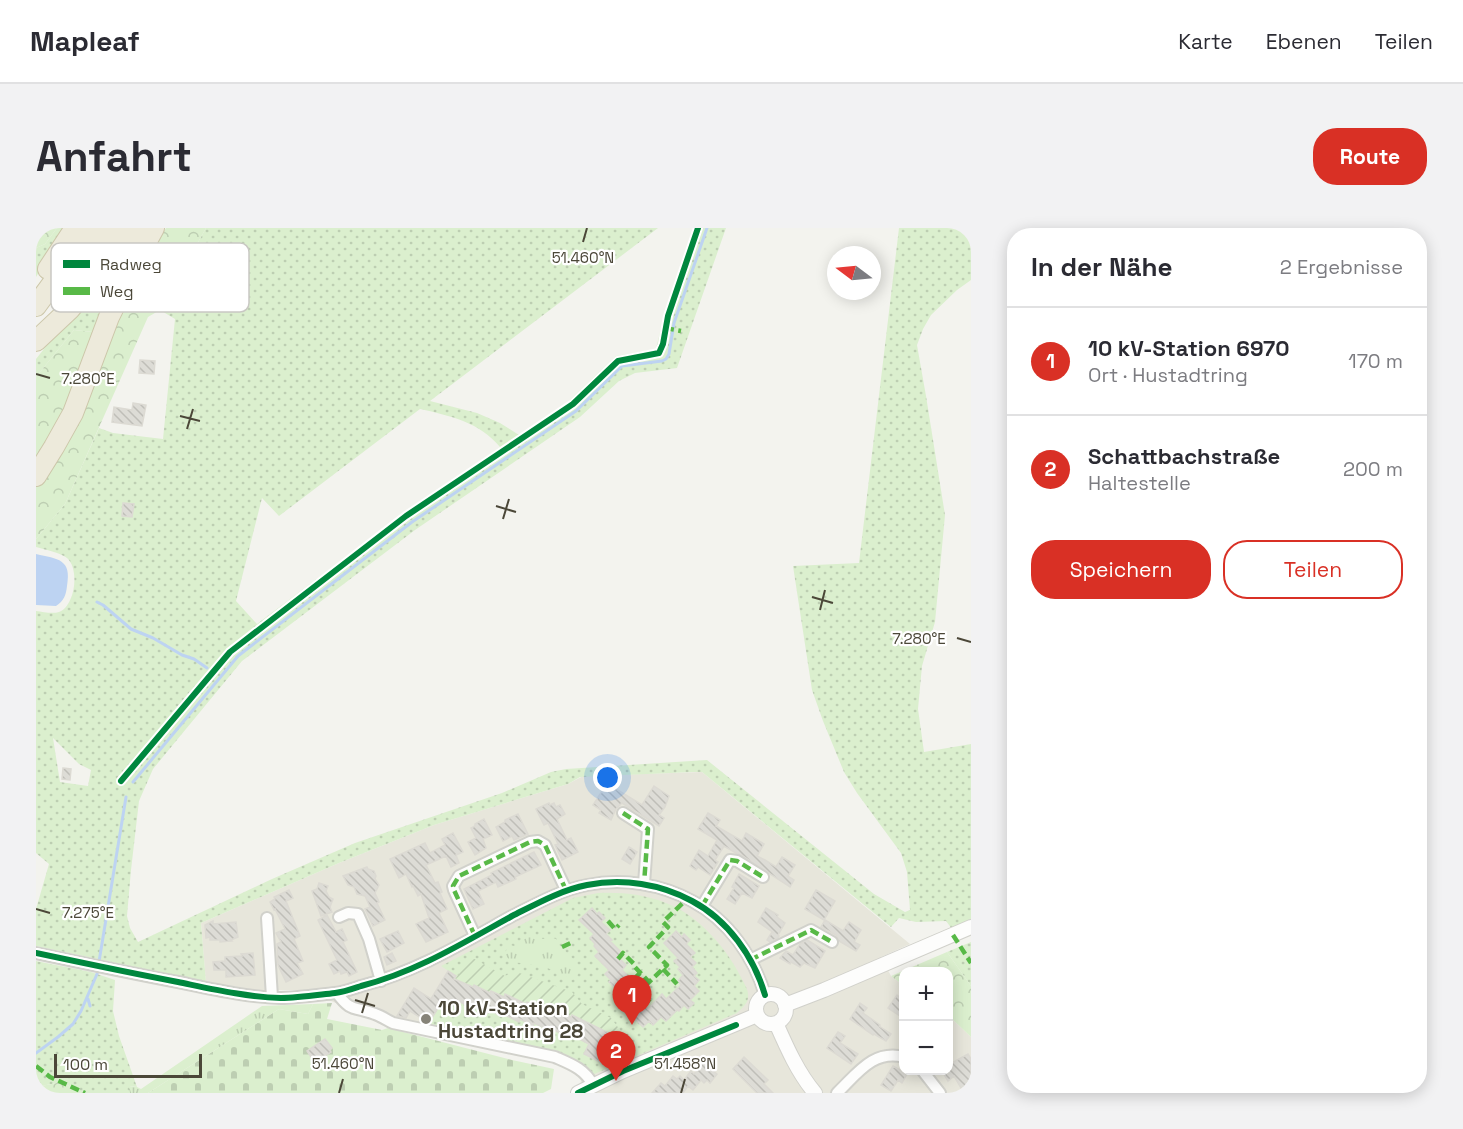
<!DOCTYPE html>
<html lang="de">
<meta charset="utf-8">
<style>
:root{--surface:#fff;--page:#f2f2f3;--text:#2b2b33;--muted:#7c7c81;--line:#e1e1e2;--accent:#d93025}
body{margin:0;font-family:"Space Grotesk",sans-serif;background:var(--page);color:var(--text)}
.controls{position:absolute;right:18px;bottom:18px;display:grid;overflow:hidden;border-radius:12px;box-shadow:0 3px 15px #0003}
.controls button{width:54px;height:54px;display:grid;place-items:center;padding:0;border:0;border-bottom:2px solid var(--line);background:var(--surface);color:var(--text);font:30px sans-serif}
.compass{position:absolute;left:791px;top:18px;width:54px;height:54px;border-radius:50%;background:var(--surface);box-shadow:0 3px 15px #0003;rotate:286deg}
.scale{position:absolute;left:18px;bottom:15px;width:148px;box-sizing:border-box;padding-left:6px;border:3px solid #4b4738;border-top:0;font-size:16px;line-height:21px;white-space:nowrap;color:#4b4738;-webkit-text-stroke:4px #fff;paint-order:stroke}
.you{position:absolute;left:572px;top:550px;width:21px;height:21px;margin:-15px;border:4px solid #fff;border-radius:50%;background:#1a73e8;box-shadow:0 0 0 9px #1a73e833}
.badge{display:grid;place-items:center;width:39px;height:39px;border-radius:50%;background:var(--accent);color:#fff;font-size:20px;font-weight:700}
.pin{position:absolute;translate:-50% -50px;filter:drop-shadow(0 2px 3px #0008)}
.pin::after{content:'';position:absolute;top:32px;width:21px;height:18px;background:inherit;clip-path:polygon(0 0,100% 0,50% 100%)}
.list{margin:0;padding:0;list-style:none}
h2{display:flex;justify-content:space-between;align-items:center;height:78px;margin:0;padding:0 24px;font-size:26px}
h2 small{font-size:20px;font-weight:400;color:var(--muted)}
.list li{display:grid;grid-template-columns:39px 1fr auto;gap:18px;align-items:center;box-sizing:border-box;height:108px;padding:0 24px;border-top:2px solid var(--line)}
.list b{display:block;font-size:22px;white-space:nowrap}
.list p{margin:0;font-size:20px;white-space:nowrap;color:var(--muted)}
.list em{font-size:20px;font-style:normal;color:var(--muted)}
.actions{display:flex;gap:12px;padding:18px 24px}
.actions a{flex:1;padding:14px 0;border:2px solid var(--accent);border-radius:24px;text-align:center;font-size:21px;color:var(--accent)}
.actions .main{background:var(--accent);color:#fff}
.map{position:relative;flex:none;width:935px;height:865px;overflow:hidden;border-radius:24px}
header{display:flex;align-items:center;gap:36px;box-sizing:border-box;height:84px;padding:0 30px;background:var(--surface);border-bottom:2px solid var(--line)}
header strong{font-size:28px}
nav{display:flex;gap:33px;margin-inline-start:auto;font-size:21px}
.intro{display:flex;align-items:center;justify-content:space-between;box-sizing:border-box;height:144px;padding:0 36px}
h1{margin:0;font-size:42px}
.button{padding:15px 27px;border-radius:24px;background:var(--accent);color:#fff;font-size:21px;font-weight:700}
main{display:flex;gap:36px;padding:0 36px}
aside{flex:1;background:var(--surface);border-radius:24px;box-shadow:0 3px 15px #0003}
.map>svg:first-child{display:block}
</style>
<header>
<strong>Mapleaf</strong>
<nav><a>Karte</a><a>Ebenen</a><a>Teilen</a></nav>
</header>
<div class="intro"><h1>Anfahrt</h1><a class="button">Route</a></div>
<main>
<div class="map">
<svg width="935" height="865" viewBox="0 0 935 865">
<defs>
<pattern id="grass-dots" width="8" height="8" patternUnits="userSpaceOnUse" patternTransform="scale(1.5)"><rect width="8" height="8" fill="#dbefce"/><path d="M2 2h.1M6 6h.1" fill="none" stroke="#bdceb2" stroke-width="1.8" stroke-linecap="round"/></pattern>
<pattern id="forest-crowns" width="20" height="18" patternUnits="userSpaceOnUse" patternTransform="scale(1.5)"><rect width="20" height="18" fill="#dbefce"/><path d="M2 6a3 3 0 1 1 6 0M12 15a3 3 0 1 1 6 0" fill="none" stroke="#bdceb2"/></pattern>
<pattern id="cemetery-stones" width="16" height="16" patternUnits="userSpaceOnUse" patternTransform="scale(1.5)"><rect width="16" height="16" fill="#dbefce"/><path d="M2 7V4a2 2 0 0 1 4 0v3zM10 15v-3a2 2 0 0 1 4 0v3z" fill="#bdceb2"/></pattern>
<pattern id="park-tufts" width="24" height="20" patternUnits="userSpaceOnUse" patternTransform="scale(1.5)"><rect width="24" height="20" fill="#dbefce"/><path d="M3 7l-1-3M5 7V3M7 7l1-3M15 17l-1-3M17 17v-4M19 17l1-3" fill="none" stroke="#bdceb2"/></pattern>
<pattern id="garden-furrows" width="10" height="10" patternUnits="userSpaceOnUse" patternTransform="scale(1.5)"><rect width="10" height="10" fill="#dbefce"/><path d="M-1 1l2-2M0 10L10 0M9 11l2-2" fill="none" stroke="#bdceb2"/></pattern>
<pattern id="building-back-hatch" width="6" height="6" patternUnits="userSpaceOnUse" patternTransform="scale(1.5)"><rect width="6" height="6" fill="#dddcd6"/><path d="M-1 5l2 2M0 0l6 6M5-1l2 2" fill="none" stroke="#bfbeb8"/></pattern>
</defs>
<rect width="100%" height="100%" fill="#f3f3ee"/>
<path fill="#e7e6db" d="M666,544L874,716L845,729L855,748L867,757L868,842H912L913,788L935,809V865H544L545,848L536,840L517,833L379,805L340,792L269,762H220L170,754L165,695L303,635L398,597L532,556L547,548Z"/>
<path fill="url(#grass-dots)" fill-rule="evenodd" d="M21,0H30L0,49V20L9,16Z
M170,0H622L394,173L441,185L464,195L483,207L519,184L535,171L580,128L620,121L629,84L658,0H690L641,140L599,145L583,153L544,189L379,302L206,433L117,541L103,573L95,642L91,688L94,700L102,714L236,651L319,615L466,565L515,544L530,541L671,532L838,666L869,684L874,682L871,644L865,625L821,565L808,544L787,493L776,462L757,338L823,335L863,0H935V52L921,62L895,87L887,101L881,117L890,168L909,287L899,394L886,438L882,481L888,524L935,516V693L916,701L910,693L880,694L863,690L855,699L666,544H657L544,549L532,556L398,597L303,635L165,695L170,754L0,718V681L13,636L0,625V383C7,384 17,386 23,384C39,378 44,341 31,330C23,324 10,322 0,319V311L29,276L63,200L77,205L127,211L139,91L124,82ZM384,181C415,188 443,194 464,219L348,300L221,396L200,373L226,270L243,288ZM17,510L43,536L55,542L52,558L24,554Z
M92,22L96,25L57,104L38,102L0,149V131L22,103Z
M562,665C585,664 608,666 630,675C663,687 692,722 707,753C709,757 712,762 712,766C713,775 707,779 701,785L556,847L540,835L392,798L404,777L403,776L420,748L405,738L537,670Z
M935,714V758L911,724Z
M0,733L55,744L79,752L77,783L83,808L101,859L94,858V865H45L26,854L0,859Z"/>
<path fill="url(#forest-crowns)" d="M0,0H21L9,16L0,20Z
M130,0H170L124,82L112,89L29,276L0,311V149L38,102L57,104L104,40Z
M911,724L935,758V809L913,788L912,744H868L867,757L855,748Z
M26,854L45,865H0V859Z"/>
<path fill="url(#cemetery-stones)" d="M296,775L291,791L346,802L352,800L476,832L518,841L515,861L507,865H112L243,781L272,786L277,776Z"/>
<path fill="url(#park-tufts)" d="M494,704L507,711L514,709L520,711L522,716L537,731L542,746L536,752L529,748H525C511,736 493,736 475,734L470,728L469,724L474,717L482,719Z
M610,737L621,748L603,766L591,754Z
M277,776L272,786L243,781L112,865H94L93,858L101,859L105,861L226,778Z"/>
<path fill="url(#garden-furrows)" d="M435,729L469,748L478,743L536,764L546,776L575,790L590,810L583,826L566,821L570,817L575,806L536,787L535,789L522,786L505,778L504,780L492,774L490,776L469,767L468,769L456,763L454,765L438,757L437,760L424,754H417Z"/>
<path fill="#bdd3f2" d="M0,326C22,331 36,331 31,358C30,367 28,373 20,378L0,377Z"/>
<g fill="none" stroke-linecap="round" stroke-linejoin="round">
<path stroke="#bdd3f2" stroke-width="3" d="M61,374L67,377L95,401L117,410L146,427L158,431L171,440
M97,554L202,428L376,294L540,183L586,138L626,133L630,131L633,126L638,95L671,0
M52,771L54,778
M0,825L22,809L37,796L45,783L61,746L90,569"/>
</g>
<path fill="url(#building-back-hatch)" stroke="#dcdad3" stroke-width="1.5" d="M104,132L119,133L118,146L103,145Z
M97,175L110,177L106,198L76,194L78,179L96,182Z
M87,275L98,276L96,289L86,288Z
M27,540L35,541L34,552L26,551Z
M618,558L633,568L629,579L623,587L628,590L623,598L586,575L580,581L575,592L563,585L565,582L557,577L568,560L574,564L577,559L606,577Z
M513,575L514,577L518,575L520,579L524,577L529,586L521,591L531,612L535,610L542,624L526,632L519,617L522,616L512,595L508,597L500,581Z
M672,585L684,592L680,598L706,613L710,605L728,616L721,628L729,632L740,639L746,629L759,637L752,648L758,652L754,659L705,627L700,625L688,618L679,632L682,634L674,647L662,639L660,642L654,638L663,622L672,628L681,612L662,601Z
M482,586L492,606L478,612L476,608L467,613L460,599L469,594V592Z
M448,591L456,607L447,611L450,620L439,627L432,614L440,610L435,600L439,598V596Z
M417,605L427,624L420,627L423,635L415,639L410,628L390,637L399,655L402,654L406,664L404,665L411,681L403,685L412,704L390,714L380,696L393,690L385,666L382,668L377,658L376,659L370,646L363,650L354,631L389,615L394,625L409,617L406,611Z
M593,619L601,624L594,636L586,631Z
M498,624L505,637L479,649L480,651L462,659L460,654L442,663L448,676L437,681L428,661L456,647L455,645Z
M331,639L332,641L338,643L340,648L339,651L343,657L339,665L343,674L341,675L349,692L337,698L329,681L334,679L329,668L321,666L318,659L312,657L307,648Z
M703,646L723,658L716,670L706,665L699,676L691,671L698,660L696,659Z
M283,655L292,658L290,663L293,669L297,671L294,679L296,684L285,688L276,663L281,661Z
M253,662L257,670L250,673L264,708L258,711L267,733L261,735L267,746L250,754L242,737L241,716L245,714L240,705L249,701L239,681L238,682L234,674L239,671L238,669Z
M780,662L799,673L788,692L769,681Z
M556,680L561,686L563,684L569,690L565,694L574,702L570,706L576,712L574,713L586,725L582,729L590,737L586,742L591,747L579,760L573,754L575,752L569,746L573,742L559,728L563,724L558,718L559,716L554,710L558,706L543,692Z
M730,680L742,687L741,689L749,695L742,707L743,708L742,710L734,714L731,712L736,704L738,705L722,694Z
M291,687L300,704L306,701L311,712L307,714L321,744L313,748L311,744L305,746L304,743L298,746L293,736L301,732L282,692Z
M789,692L807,703L813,694L825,702L818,714L824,717L820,723L803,713L800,707L785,699Z
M177,693V696L200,694L202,709L195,712L196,713L184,714V712H174V709L170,710L169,697Z
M362,703L368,715L351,724L344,711Z
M640,703L646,709L648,706L654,712L650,716L659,725L654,729L660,735L656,739L661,745L658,748L663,752L658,758L663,763L654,772L658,775L652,781L648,777L643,783L641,782L630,793L625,789L617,797L613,793L607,799L595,787L601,781L603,783L609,777L612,781L626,766L630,771L645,757L642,753L647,747L642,741L644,739L638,733L642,730L628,715Z
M771,712L789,723L779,740L768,735L764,739L755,734L754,736L744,730L750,723L757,727L764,716Z
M217,725L219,747L190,749V742H178L177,734L189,733V729L206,728L205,726Z
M356,725L360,733L351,737L348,729Z
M412,743L420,748L418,751L437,759L438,757L454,765L455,763L468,769L469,766L490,776L491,774L504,780L505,778L522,785L523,783L535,789L536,787L575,806L568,822L571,824L566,835L548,826L553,816L530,804L528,807L516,801L515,803L498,795L497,798L484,791L483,794L467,786L466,788L453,782L452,785L436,777L434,779L422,773L420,776L408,770L393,795L374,783L370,790L361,788L378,760L395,771Z
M861,767L867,772V790L852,780Z
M824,775L831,780L827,785L844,797L843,798L855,806L850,813L838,806L837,807L814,791Z
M802,804L809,808L804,815L822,826L815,836L791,820Z
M289,811L296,820L294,822L295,824L279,835L271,823Z
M932,826L935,831V865H928L918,848L912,853L906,843H912V837Z
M708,829L732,852L728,856L737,865H721L697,841Z
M667,834L681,846L674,855L671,852L668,855L665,852L657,862L652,858L647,865H616L625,855L629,858L637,848L641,851L644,848L648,852L655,843L658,846Z
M857,838L871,846L866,855L862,852L855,863L845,857Z"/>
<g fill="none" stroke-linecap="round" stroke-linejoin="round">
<defs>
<path id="minor" d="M587,585L612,601L608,656
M666,678L694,632L701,633L727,649
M303,689L312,685L322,686L333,711L345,753
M231,690L236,769
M439,708L418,662L417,658L423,648L494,614L502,613L509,617L530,662
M0,725C47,735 94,745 142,754C176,761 210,769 245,770C262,770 281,767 299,765C308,764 316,761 325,758C380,744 427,715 476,688C500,676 525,662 551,657C587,650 625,656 656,673C692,692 718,729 729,767
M714,732L775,702L796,714
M301,765C315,785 319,778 339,786C345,788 351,792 357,795L519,829C535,836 549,841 557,857
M886,842L904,865
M801,865C821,846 837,821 868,829"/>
<path id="tertiary" d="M720 781a15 15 0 1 1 30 0a15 15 0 1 1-30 0Z
M749,777L788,762L935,699
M740,795C751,820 762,845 779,865
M542,865L587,843L721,787"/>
<path id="motorway" d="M12,41L39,0
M28,69L79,0
M0,78L57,0
M0,113L34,81L101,0
M0,248L18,219L37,185L73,89L105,24L118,0"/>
</defs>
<use href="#minor" stroke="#d1d1cb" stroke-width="14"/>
<use href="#tertiary" stroke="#d1d1cb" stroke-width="16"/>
<use href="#motorway" stroke="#ccc6a9" stroke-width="22"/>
<use href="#minor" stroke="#fdfdfc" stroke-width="10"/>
<use href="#tertiary" stroke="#fdfdfc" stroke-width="14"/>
<use href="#motorway" stroke="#edeadb" stroke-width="20"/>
<path stroke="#58b947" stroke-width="4.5" stroke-dasharray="9 4.5" stroke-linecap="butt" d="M629,100L645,103
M587,585L612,601L608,656
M666,678L694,632L701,633L727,649
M572,693L579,701L583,697
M917,707L935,735
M439,708L418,662L417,658L423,648L494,614L502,613L509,617L530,662
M526,719L537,714
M582,731L587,725L598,736V738L613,754
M714,732L775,702L796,714
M627,741L641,756
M604,745L594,755L614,774
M579,769L589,777L631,737L613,719L632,699L627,694L652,670
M0,838L14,849L49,865"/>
<defs>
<path id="cycleway" d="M85,553L194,424L370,288L537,176L582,133L623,125L627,116L632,88L662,0
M0,725C47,735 94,745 142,754C176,761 210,769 245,770C262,770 281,767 299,765C308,764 316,761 325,758C380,744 427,715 476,688C500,676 525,662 551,657C587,650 625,656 656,673C692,692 718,729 729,767
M542,865L587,843L700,797"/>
</defs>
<use href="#cycleway" stroke="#fff" stroke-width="10"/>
<use href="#cycleway" stroke="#00873e" stroke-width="6"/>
</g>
<path fill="none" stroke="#4b4738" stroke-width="2" d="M547,14L551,0M0,146L14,150M144,188L164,193M151,201L157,181M460,278L480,284M467,291L473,271M776,369L797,375M784,382L789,362M921,410L935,414M0,681L14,685M319,772L339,778M326,785L332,765M303,865L307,851M645,865L649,851"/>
<circle fill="#868378" stroke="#fff" stroke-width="2" cx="390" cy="791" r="6"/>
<g text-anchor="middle" stroke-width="4.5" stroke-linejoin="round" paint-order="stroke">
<g font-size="20" font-weight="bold" fill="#4b4738" stroke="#fff" text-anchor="start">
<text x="402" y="787">10 kV-Station<tspan x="402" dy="23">Hustadtring 28</tspan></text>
</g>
</g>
<rect x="15" y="15" width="198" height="69" rx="9" fill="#fff" stroke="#c9c8c3" stroke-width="1.5"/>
<rect x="27" y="32" width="27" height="8" fill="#00873e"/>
<rect x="27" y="59" width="27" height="8" fill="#58b947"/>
<g font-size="16" fill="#4b4738">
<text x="64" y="42">Radweg</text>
<text x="64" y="69">Weg</text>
</g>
<g font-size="15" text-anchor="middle" fill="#4b4738" stroke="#fff" stroke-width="4.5" stroke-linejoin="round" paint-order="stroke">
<text x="547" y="35">51.460°N</text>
<text x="52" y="156">7.280°E</text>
<text x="883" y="416">7.280°E</text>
<text x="52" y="690">7.275°E</text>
<text x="307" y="841">51.460°N</text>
<text x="649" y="841">51.458°N</text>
</g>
</svg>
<div class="controls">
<button>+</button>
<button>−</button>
</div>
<svg class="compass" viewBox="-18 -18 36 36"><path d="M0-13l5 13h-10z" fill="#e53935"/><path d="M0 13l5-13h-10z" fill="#7c7c81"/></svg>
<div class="scale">100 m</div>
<div class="you"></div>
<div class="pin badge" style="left:596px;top:797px">1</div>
<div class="pin badge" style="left:580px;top:853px">2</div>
</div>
<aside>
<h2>In der Nähe<small>2 Ergebnisse</small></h2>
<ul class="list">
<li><span class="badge">1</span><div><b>10 kV-Station 6970</b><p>Ort · Hustadtring</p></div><em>170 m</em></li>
<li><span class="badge">2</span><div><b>Schattbachstraße</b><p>Haltestelle</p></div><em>200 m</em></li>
</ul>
<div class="actions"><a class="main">Speichern</a><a>Teilen</a></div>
</aside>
</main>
